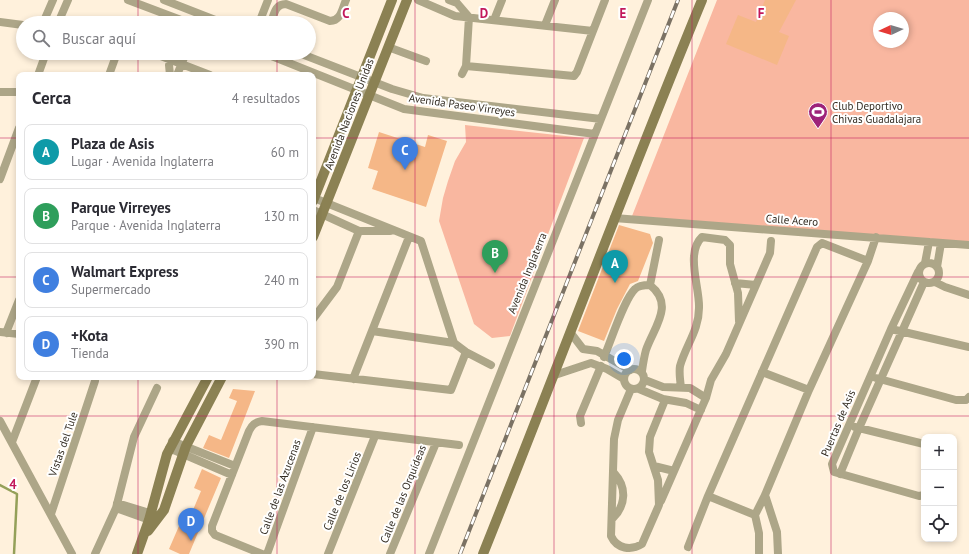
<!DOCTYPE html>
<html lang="es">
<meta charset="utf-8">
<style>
:root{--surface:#fff;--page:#f7f7f7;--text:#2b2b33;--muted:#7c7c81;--line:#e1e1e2;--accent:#9d237a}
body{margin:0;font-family:"PT Sans",sans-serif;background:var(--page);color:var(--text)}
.controls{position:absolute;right:12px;bottom:12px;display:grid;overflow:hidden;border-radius:8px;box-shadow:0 2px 6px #0003}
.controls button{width:36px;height:36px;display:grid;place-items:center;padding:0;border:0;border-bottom:1px solid var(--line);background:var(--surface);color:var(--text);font:20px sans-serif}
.compass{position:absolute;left:873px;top:12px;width:36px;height:36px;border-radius:50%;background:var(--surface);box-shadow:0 2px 6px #0003;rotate:266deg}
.you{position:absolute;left:624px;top:359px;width:14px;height:14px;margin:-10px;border:3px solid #fff;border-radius:50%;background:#1a73e8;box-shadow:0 0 0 6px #1a73e833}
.badge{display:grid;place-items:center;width:26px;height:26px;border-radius:50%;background:var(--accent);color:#fff;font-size:13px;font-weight:700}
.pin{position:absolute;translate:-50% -33px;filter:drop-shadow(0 1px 2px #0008)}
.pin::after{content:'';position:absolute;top:21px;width:14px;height:12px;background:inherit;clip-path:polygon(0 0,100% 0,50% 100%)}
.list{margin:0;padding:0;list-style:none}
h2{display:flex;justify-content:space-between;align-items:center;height:52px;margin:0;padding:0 16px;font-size:17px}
h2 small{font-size:13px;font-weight:400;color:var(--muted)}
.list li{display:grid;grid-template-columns:26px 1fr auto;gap:12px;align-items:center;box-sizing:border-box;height:56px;margin:0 8px 8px;padding:0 8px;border:1px solid var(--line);border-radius:8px}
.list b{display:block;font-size:15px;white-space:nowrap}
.list p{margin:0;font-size:13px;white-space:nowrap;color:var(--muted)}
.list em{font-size:13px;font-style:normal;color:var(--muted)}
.icon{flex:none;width:22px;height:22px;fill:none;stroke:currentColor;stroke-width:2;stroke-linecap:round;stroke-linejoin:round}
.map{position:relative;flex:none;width:969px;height:554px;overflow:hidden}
.search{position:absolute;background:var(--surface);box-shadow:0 2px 6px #0003;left:16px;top:16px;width:300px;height:44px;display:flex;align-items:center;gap:10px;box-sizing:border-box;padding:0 14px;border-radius:22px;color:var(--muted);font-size:15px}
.panel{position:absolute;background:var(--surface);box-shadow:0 2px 6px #0003;left:16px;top:72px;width:300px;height:308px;border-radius:8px}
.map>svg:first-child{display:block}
</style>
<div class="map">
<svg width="969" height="554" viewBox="0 0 969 554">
<rect width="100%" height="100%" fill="#fff1dc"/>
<path fill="#f9b7a0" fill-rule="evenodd" d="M717,0H969V242L632,216ZM879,18H903V42H879Z
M465,125L584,138L510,336L492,338L474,324L439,221L443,198L448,181L455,161L466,142Z"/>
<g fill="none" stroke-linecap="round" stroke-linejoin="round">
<path stroke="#94a059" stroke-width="2.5" d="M0,485L17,494L14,554"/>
</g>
<path fill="#f5b787" d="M765,0H796L779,32L789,36L777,65L726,44L738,15L756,22Z
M379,132L425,147L428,135L447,141L426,207L372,189L378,171L368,168Z
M619,225L650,234L653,243L638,281L630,284L617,309L604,341L578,331Z
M233,389L255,391L229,458L203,448L209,435L221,440L237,401L229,398Z
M202,469L221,478L189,554H180L169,549L179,526L185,529L201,491L194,488Z"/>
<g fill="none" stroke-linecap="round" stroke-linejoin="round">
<path stroke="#ada688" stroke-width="8" d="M128,0L189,23
M164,0L223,23
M418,0L455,16L593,31
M449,0L457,3L469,17L466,66L462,74
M494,20L502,0
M0,22L23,25
M43,23L53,0
M58,23L68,0
M259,23L268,0
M271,23C274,14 275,4 286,4L330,21C341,21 342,9 346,0
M545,25L555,0
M388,47L426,61
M153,53L210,75
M264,53L404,109L595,134
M299,53L392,89L423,98L601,119
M466,66L574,76L577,72L605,0
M38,75L46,53
M109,75L117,53
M170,75L169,65L174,53
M177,75L186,53
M0,92H19
M0,179L19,128
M314,198L421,241L454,343L466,352L491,365
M313,210L359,231H390
M614,218L969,245
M919 273a10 10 0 1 1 20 0a10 10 0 1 1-20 0Z
M925,263L929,242
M937,267L941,243
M918,272L891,329L832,464L834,472L919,496L924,495
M935,282L945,287L969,295
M735,283L756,285
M650,285L659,240
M313,319L337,287L359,231
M891,329L969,347
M372,331L454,343
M0,332L19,334
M570,332L583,349L597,351L630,370
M6,333L19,300
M604,357C611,341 624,299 635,289C639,285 645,285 650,285C675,305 654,327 646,350C644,357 643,364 642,371
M624 379a10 10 0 1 1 20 0a10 10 0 1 1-20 0Z
M762,372L809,390
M313,374L451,390L466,352
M555,375L591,363L607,369L624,379
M876,378L956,400H966L969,397
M353,379L409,237
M645,380L663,387L690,388L706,398
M681,387C680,380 679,372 680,366C686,345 699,330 699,308C700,288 685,253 702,237L725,240L730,245V264L738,293L739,321
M631,389L618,420L614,439L611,536C617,549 631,551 642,544L659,505L658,480L649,452L650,437L665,400
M639,389L663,399L686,403L701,410
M0,421L72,554
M581,423L580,416L601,366
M855,427L924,444
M172,441L235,466
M12,442L37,377
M169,448L232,475
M654,466L674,471
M840,474L859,428L924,282
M765,495L777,532L778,554
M708,496L755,515
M661,501L706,398L711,380L726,354L770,253L771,241
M117,503L156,515
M116,508L155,522
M51,514L95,381
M613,518C626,505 627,487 614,473
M688,547L708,496L817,247L822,243L868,261
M95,554L116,508L134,437L157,388
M262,554L215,535L212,531V526L249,431C252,425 255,422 262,421L459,445
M267,554L313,427
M328,554L375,436
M390,554L436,443
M429,554L648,0
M759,554V533L755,515L765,495L809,390L868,261L876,237"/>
<path stroke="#8b8153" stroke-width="10" d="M313,201L392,0
M313,237L407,0
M148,531L164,510L186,446L222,377
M137,554L149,520L167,454L208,377
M483,554C557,370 626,184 702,0"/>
<defs>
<path id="rail" d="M460,554L678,0"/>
</defs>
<use href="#rail" stroke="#7b7264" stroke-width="4"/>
<use href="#rail" stroke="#fff" stroke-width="2.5" stroke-dasharray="8" stroke-linecap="butt"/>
</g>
<path fill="none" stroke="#c2185b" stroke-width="1" stroke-opacity="0.55" d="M138,0V23M277,0V23M415,0V554M554,0V554M692,0V554M831,0V554M138,53V75M277,53V75M0,138H19M313,138H969M0,277H19M313,277H969M138,377V554M277,377V554M0,416H969"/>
<defs>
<symbol id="stadium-pin" viewBox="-11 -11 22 30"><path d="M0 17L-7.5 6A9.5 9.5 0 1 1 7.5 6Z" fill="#9d237a" stroke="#fff"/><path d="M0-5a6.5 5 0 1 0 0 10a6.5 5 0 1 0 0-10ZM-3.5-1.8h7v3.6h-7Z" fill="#fff"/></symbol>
</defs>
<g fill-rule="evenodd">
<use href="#stadium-pin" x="807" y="101" width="22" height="30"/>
</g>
<g text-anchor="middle" stroke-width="4" stroke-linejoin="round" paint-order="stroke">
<g font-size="11" fill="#332c22" stroke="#fff">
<text transform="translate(462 105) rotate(8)" y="4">Avenida Paseo Virreyes</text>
<text transform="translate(349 114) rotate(-69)" y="4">Avenida Naciones Unidas</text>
<text transform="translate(792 220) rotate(4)" y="4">Calle Acero</text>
<text transform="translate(527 273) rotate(-68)" y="4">Avenida Inglaterra</text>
<text transform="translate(838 423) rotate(-67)" y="4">Puertas de Asis</text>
<text transform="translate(63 444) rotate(-71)" y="4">Vistas del Tule</text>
<text transform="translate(280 487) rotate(-70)" y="4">Calle de las Azucenas</text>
<text transform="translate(342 491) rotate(-68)" y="4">Calle de los Lirios</text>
<text transform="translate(403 494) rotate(-68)" y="4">Calle de las Orquídeas</text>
</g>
<g font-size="11" fill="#332c22" stroke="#fff" text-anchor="start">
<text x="832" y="110">Club Deportivo<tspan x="832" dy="13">Chivas Guadalajara</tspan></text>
</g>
</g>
<g font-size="13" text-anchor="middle" font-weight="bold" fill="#c2185b" stroke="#fff" stroke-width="4" stroke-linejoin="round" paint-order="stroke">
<text x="346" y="18">C</text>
<text x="484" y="18">D</text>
<text x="623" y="18">E</text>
<text x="761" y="18">F</text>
<text x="13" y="489">4</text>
</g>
</svg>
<div class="controls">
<button>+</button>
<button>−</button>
<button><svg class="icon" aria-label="locate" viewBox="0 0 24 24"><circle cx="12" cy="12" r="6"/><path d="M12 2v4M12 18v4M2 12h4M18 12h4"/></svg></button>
</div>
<svg class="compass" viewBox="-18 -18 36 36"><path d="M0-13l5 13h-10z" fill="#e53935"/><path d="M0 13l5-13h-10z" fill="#7c7c81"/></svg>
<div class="you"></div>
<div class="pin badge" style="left:615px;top:283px;background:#0f9aa8">A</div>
<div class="pin badge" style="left:495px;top:273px;background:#2e9e5b">B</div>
<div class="pin badge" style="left:405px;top:170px;background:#3f7fe0">C</div>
<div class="pin badge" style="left:191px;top:541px;background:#3f7fe0">D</div>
<div class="search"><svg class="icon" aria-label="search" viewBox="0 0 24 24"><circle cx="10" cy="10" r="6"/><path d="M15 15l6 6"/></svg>Buscar aquí</div>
<section class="panel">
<h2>Cerca<small>4 resultados</small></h2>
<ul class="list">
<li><span class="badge" style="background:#0f9aa8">A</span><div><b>Plaza de Asis</b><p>Lugar · Avenida Inglaterra</p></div><em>60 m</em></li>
<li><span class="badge" style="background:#2e9e5b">B</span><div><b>Parque Virreyes</b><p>Parque · Avenida Inglaterra</p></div><em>130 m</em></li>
<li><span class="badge" style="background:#3f7fe0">C</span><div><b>Walmart Express</b><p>Supermercado</p></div><em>240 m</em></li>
<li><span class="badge" style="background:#3f7fe0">D</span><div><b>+Kota</b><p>Tienda</p></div><em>390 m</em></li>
</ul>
</section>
</div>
